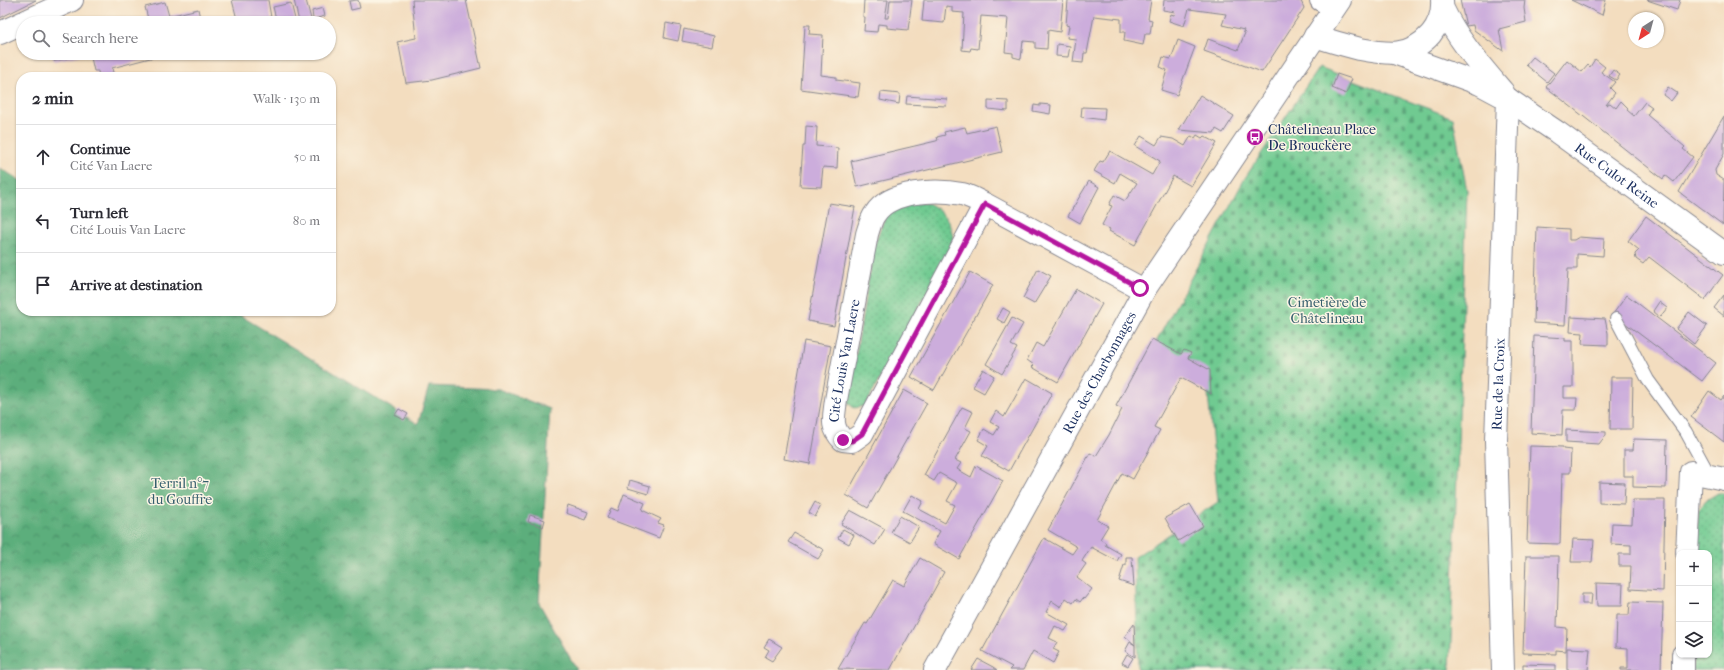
<!DOCTYPE html>
<meta charset="utf-8">
<style>
:root{--surface:#fff;--page:#f7f7f7;--text:#2b2b33;--muted:#7c7c81;--line:#e1e1e2}
body{margin:0;font-family:"IM FELL French Canon",serif;background:var(--page);color:var(--text)}
.controls{position:absolute;right:12px;bottom:12px;display:grid;overflow:hidden;border-radius:8px;box-shadow:0 1px 3px #0004}
.controls button{width:36px;height:36px;display:grid;place-items:center;padding:0;border:0;border-bottom:1px solid var(--line);background:var(--surface);color:var(--text);font:20px sans-serif}
.compass{position:absolute;left:1628px;top:12px;width:36px;height:36px;border-radius:50%;background:var(--surface);box-shadow:0 1px 3px #0004;rotate:216deg}
.stop{position:absolute;width:12px;height:12px;margin:-9px;border:3px solid #b5179e;border-radius:50%;background:#fff}
.stop.end{background:#b5179e;border-color:#fff;box-shadow:0 1px 4px #0008}
.list{margin:0;padding:0;list-style:none}
h2{display:flex;justify-content:space-between;align-items:center;height:52px;margin:0;padding:0 16px;font-size:17px}
h2 small{font-size:13px;font-weight:400;color:var(--muted)}
.list li{display:grid;grid-template-columns:26px 1fr auto;gap:12px;align-items:center;box-sizing:border-box;height:64px;padding:0 16px;border-top:1px solid var(--line)}
.list b{display:block;font-size:15px;white-space:nowrap}
.list p{margin:0;font-size:13px;white-space:nowrap;color:var(--muted)}
.list em{font-size:13px;font-style:normal;color:var(--muted)}
.icon{flex:none;width:22px;height:22px;fill:none;stroke:currentColor;stroke-width:2;stroke-linecap:round;stroke-linejoin:round}
.map{position:relative;flex:none;width:1724px;height:670px;overflow:hidden}
.search{position:absolute;background:var(--surface);box-shadow:0 1px 3px #0004;left:16px;top:16px;width:320px;height:44px;display:flex;align-items:center;gap:10px;box-sizing:border-box;padding:0 14px;border-radius:22px;color:var(--muted);font-size:15px}
.panel{position:absolute;background:var(--surface);box-shadow:0 1px 3px #0004;left:16px;top:72px;width:320px;height:244px;border-radius:16px}
.map>svg:first-child{display:block}
</style>
<div class="map">
<svg width="1724" height="670" viewBox="0 0 1724 670">
<defs>
<pattern id="grass-dots" width="8" height="8" patternUnits="userSpaceOnUse"><rect width="8" height="8" fill="#70ca91"/><path d="M2 2h.1M6 6h.1" fill="none" stroke="#5ba47a" stroke-width="1.8" stroke-linecap="round"/></pattern>
<pattern id="forest-crowns" width="20" height="18" patternUnits="userSpaceOnUse"><rect width="20" height="18" fill="#5cae7b"/><path d="M2 6a3 3 0 1 1 6 0M12 15a3 3 0 1 1 6 0" fill="none" stroke="#4b8e68"/></pattern>
<pattern id="cemetery-stones" width="16" height="16" patternUnits="userSpaceOnUse"><rect width="16" height="16" fill="#70ca91"/><path d="M2 7V4a2 2 0 0 1 4 0v3zM10 15v-3a2 2 0 0 1 4 0v3z" fill="#5ba47a"/></pattern>
</defs>
<rect width="100%" height="100%" fill="#fcf5e5"/>
<filter id="ink" filterUnits="userSpaceOnUse"><feTurbulence type="fractalNoise" baseFrequency=".025" numOctaves="2"/><feDisplacementMap in="SourceGraphic" scale="8" xChannelSelector="R" yChannelSelector="G"/><feConvolveMatrix kernelMatrix="1 2 1 2 8 2 1 2 1" color-interpolation-filters="sRGB"/></filter>
<filter id="wash" filterUnits="userSpaceOnUse"><feTurbulence type="fractalNoise" baseFrequency=".012" numOctaves="4" result="noise"/><feDisplacementMap in="SourceGraphic" scale="16" xChannelSelector="R" yChannelSelector="G"/><feGaussianBlur stdDeviation="0.9" result="paint"/><feColorMatrix in="noise" values="0 0 0 0 0 0 0 0 0 0 0 0 0 0 0 0 0 1.4 0 .05"/><feComposite in="paint" operator="in"/></filter>
<g filter="url(#wash)">
<rect width="100%" height="100%" fill="#f3ddbf"/>
<path fill="url(#grass-dots)" stroke="#467c78" d="M927,203C947,214 950,220 954,243L865,406L854,408L848,403L874,246L887,212L898,204Z
M1718,493H1724V670H1692L1693,655H1709V553H1695L1699,509L1708,499Z"/>
<path fill="url(#forest-crowns)" stroke="#3c6e6c" d="M0,168L21,181V311H233L418,424L429,386L498,389L550,409L539,603L577,670H0Z"/>
<path fill="url(#cemetery-stones)" stroke="#467c78" d="M1319,67L1453,118L1467,191L1450,670H1138L1135,557L1218,502L1206,372L1155,344L1245,178Z"/>
<g id="blocks">
<path fill="#ccaddc" d="M0,0H36L0,18Z
M232,0H268L272,23H238Z
M294,0H306L311,19L299,22Z
M358,0L360,8L351,10L349,1Z
M412,0H466L481,68L432,80L406,83L399,46L397,42L416,38Z
M864,0H888L885,18H888L890,0H912L908,30L887,28V25L878,24L877,32L864,31L865,17H863Z
M924,0H1063L1060,32L1048,30L1047,49L1035,48V42L1023,41L1021,59L1013,57V53L1005,52L1008,18L981,16L978,49L971,48L970,51L962,50L964,13L952,12V7L946,6L944,23L922,21Z
M1068,0H1151L1148,19L1152,20L1150,34H1145L1143,45L1124,41L1125,32H1121V19L1094,16L1087,53H1084L1083,63L1073,62L1076,39L1067,38L1069,26L1066,25Z
M1164,0H1290L1301,1L1304,8L1262,72L1204,51L1208,39L1238,50L1245,33L1243,32L1244,30L1222,25L1226,14L1189,9L1184,26L1169,21L1171,14L1174,15L1175,12L1163,10Z
M1460,0H1525L1524,8L1526,22L1499,29L1503,51L1474,30L1473,25L1466,26Z
M1571,0H1606L1602,15Z
M1647,0H1680L1677,10Z
M165,2L169,16L198,9L201,23H149L145,7Z
M291,3L296,23H277L273,7Z
M323,8L325,16L313,19L312,11Z
M666,23L681,26L678,41L664,38Z
M805,25H810L809,34L823,35L821,75L836,77V80L860,83L858,97L801,89Z
M684,29L714,36L712,47L682,41Z
M1178,40L1195,47L1177,95L1161,90L1167,70L1160,67L1163,57L1171,59Z
M1057,44L1070,46L1068,57L1056,56Z
M52,53H80V55L54,61Z
M90,53H153L154,57L112,68L114,77H99L98,71H94Z
M228,53H237L238,56L229,58Z
M1533,57L1554,73L1547,82L1526,65Z
M1595,59L1605,67L1601,72L1615,82L1610,88L1615,93L1606,105L1610,103L1616,108L1621,101L1628,108L1627,110L1634,116L1645,102L1652,107L1647,115L1685,147L1683,149L1693,157L1674,182L1665,175L1663,179L1546,87L1567,60L1582,72L1588,65L1590,67Z
M1613,70L1620,75L1616,80L1609,76Z
M1337,74L1352,79L1346,94L1332,88Z
M1668,87L1677,93L1671,101L1663,95Z
M881,92L900,94L899,104L880,100Z
M1200,95L1234,116L1223,133L1216,129L1214,133L1179,130Z
M907,96L947,99L946,106L906,104Z
M988,100L1008,101V111L988,109Z
M1040,104L1051,105L1050,114L1033,111L1034,105L1040,106Z
M1082,107L1105,108L1104,120L1081,117Z
M1724,116V154L1715,170L1716,175L1724,180L1723,225L1679,192Z
M806,126L817,127L816,146L838,148L837,168L823,167L821,187L800,186L803,146H805Z
M996,126L1002,152L857,187L851,161L936,141L938,140L937,137L945,135L944,132L965,127L967,133Z
M1197,135L1202,138L1204,136L1217,143L1191,186L1173,176L1135,245L1109,231L1110,229L1102,225L1112,206L1109,205L1114,195L1125,201L1137,183L1120,173L1115,183L1094,171L1100,161L1103,162L1110,151L1152,175L1160,161L1135,146L1141,136L1156,145L1161,137L1173,139L1185,146L1191,136L1195,138Z
M1089,181L1099,187L1080,223L1068,216Z
M829,203L855,207L834,326L808,321Z
M1646,216L1723,275L1705,300L1649,257L1643,264L1636,259L1635,254L1639,250L1628,241Z
M1537,227L1569,229V240H1574L1579,237L1604,239L1603,256L1577,254V269H1568L1565,325L1534,323Z
M1038,269L1051,276L1034,304L1023,298Z
M970,272L993,285L934,390L911,377Z
M1076,289L1102,304L1058,382L1032,367L1034,365L1027,360L1036,343L1043,347Z
M1627,295L1716,363L1702,381L1613,314Z
M1724,295V316L1714,308Z
M1659,302L1667,308L1660,317L1653,311Z
M1003,308L1010,312L1004,323L997,319Z
M1689,312L1707,326L1694,344L1676,329Z
M1571,317L1605,319L1608,333V345L1582,344L1583,333L1570,332Z
M1012,318L1023,324L1011,345L1017,348L1002,374L986,364Z
M1534,336L1565,338V341H1573V387H1564V398H1577L1576,410H1563L1562,435L1531,433Z
M1152,339L1181,354L1184,350L1191,353L1188,358L1210,370L1211,394L1181,378L1154,427L1160,430L1133,479L1122,473L1097,520L1108,526L1100,539L1106,543L1105,545L1121,554L1117,561L1091,547L1082,561L1086,564L1077,577L1092,589L1084,599L1083,598L1080,602L1076,599L1073,603L1066,598L1061,607L1052,601L1046,612L1069,625L1065,631L1055,626L1049,638L1057,642L1053,649L1059,652L1053,663L1033,651L1023,670H1009L1012,667L982,651L1044,538L1072,554L1077,547L1048,530L1090,453L1096,456L1109,435L1122,409L1116,406Z
M804,341L831,346L810,464L784,459Z
M983,369L994,376L984,393L973,387Z
M1611,377H1633L1632,429H1610Z
M1026,378L1052,393L1009,471L982,456L988,446L978,440L984,429L994,435L999,427L990,422L996,411L1004,417Z
M904,390L927,403L868,508L846,495Z
M1709,391L1721,400L1724,396V442L1691,417Z
M962,407L973,412L965,428L971,431L955,460L961,463L957,469L971,477L976,466L1003,481L959,559L933,544L940,531L903,511L912,495L923,501L919,509L945,523L955,505L947,501L957,483L939,473L934,481L924,475Z
M399,409L408,414L404,420L395,415Z
M1566,430L1606,432V435L1599,444L1566,442Z
M1634,439L1667,440L1666,488L1633,487V476H1624V450H1633Z
M1530,446L1563,447V449L1571,450L1570,473H1562L1560,544L1527,543Z
M630,480L650,486L648,494L628,488Z
M1599,482L1625,483L1624,504L1599,503Z
M624,494L645,503L642,510L661,519L658,523L664,525L659,538L607,518L611,508L618,511Z
M1633,500H1665L1663,591L1630,589L1631,566H1619V554H1631V545L1611,544L1612,523L1632,524Z
M815,502L821,506L815,517L809,513Z
M1190,504L1203,526L1178,541L1165,518Z
M568,505L588,512L585,520L566,513Z
M850,510L885,529L875,545L841,524Z
M530,515L545,520L543,527L528,522Z
M900,516L919,527L910,542L891,532Z
M843,529L854,535L849,544L838,538Z
M794,533L824,550L818,559L788,542Z
M1573,539L1594,540L1592,562H1571Z
M1526,556H1559L1557,627L1567,628L1566,651L1556,650V654L1523,653Z
M1126,557H1132L1134,586L1119,581L1124,565H1126Z
M920,558L944,572L890,670L838,669L865,623L867,624L893,580L904,586Z
M1596,583L1623,584L1622,606H1597Z
M1582,594H1592L1591,604H1582Z
M1630,602L1663,603L1661,670H1621V668H1628V648L1616,647L1617,615H1629Z
M1134,624L1135,645L1125,636Z
M769,639L782,647L772,661L765,657L769,650L764,647Z
M1130,642L1135,645V657L1125,651Z
M1567,648L1590,649L1588,670H1567Z
M1127,654L1133,658L1128,666L1122,663Z
M978,659L993,667L997,670H971Z
M1523,664L1556,665V670H1523Z"/>
</g>
</g>
<g filter="url(#ink)">
<use href="#blocks" fill-opacity="0" stroke="#87868e" stroke-width="1"/>
<g fill="none" stroke-linecap="round" stroke-linejoin="round">
<defs>
<path id="service" d="M1616,319L1648,380L1686,432L1710,476"/>
<g id="minor">
<path d="M1321,0L1335,6"/>
<path d="M0,33L72,0"/>
<path id="s1" d="M1508,99L1557,132L1724,253"/>
<path id="s2" d="M985,204L862,434L852,441L843,440C830,427 834,417 836,400L867,234C869,228 871,219 875,214C890,190 937,189 962,194C970,196 978,201 985,204L1140,288L1145,289"/>
<path d="M1687,553L1691,472L1724,479"/>
<path d="M1683,670V655"/>
</g>
<g id="tertiary">
<path d="M1442,7C1457,39 1480,65 1503,92"/>
<path d="M1315,36C1330,41 1344,45 1360,49C1387,54 1410,58 1431,34C1439,24 1443,13 1442,0"/>
<path d="M1394,53L1480,84L1508,99"/>
<path id="s3" d="M935,670L1145,289L1340,0"/>
<path id="s4" d="M1503,670L1496,441L1508,99"/>
</g>
</defs>
<use href="#service" stroke="#87868e" stroke-width="14"/>
<use href="#minor" stroke="#87868e" stroke-width="24"/>
<use href="#tertiary" stroke="#87868e" stroke-width="24"/>
<use href="#service" stroke="#fff" stroke-width="12"/>
<use href="#minor" stroke="#fff" stroke-width="22"/>
<use href="#tertiary" stroke="#fff" stroke-width="22"/>
</g>
</g>
<g fill="none" stroke-linecap="round" stroke-linejoin="round" filter="url(#ink)">
<path stroke="#b5179e" stroke-width="5" d="M843,440L852,441L862,434L985,204L1140,288"/>
</g>
<defs>
<symbol id="bus-disc" viewBox="-11 -11 22 22"><circle r="9.5" fill="#b5179e" stroke="#fcf5e5"/><path d="M-5-6H5V4H4V6H2V4H-2V6H-4V4H-5ZM-3.5-4V0h7V-4ZM-3.5 1.2v1.5H-2V1.2ZM2 1.2v1.5H3.5V1.2Z" fill="#fff"/></symbol>
</defs>
<g fill-rule="evenodd">
<use href="#bus-disc" x="1245" y="127" width="20" height="20"/>
</g>
<g text-anchor="middle" stroke-width="3" stroke-linejoin="round" paint-order="stroke">
<g font-size="14" fill="#1b2f5e" stroke="#fcf5e5" text-anchor="start">
<text x="1268" y="134">Châtelineau Place<tspan x="1268" dy="16">De Brouckère</tspan></text>
</g>
<g font-size="14" fill="#1b2f5e" stroke="#fcf5e5">
<text dy="5" stroke="none"><textPath href="#s1" startOffset="133">Rue Culot Reine</textPath></text>
<text dy="5" stroke="none"><textPath href="#s2" startOffset="365">Cité Louis Van Laere</textPath></text>
<text dy="5" stroke="none"><textPath href="#s3" startOffset="340">Rue des Charbonnages</textPath></text>
<text dy="5" stroke="none"><textPath href="#s4" startOffset="286">Rue de la Croix</textPath></text>
</g>
<g font-size="14" fill="#355e6d" stroke="#fcf5e5">
<text x="1327" y="307">Cimetière de<tspan x="1327" dy="16">Châtelineau</tspan></text>
<text x="180" y="488">Terril n°7<tspan x="180" dy="16">du Gouffre</tspan></text>
</g>
</g>
</svg>
<div class="controls">
<button>+</button>
<button>−</button>
<button><svg class="icon" aria-label="layers" viewBox="0 0 24 24"><path d="M12 4l9 5-9 5-9-5zM3 14l9 5 9-5"/></svg></button>
</div>
<svg class="compass" viewBox="-18 -18 36 36"><path d="M0-13l5 13h-10z" fill="#e53935"/><path d="M0 13l5-13h-10z" fill="#7c7c81"/></svg>
<div class="stop" style="left:1140px;top:288px"></div>
<div class="stop end" style="left:843px;top:440px"></div>
<div class="search"><svg class="icon" aria-label="search" viewBox="0 0 24 24"><circle cx="10" cy="10" r="6"/><path d="M15 15l6 6"/></svg>Search here</div>
<section class="panel">
<h2>2 min<small>Walk · 130 m</small></h2>
<ul class="list">
<li><svg class="icon" aria-label="ahead" viewBox="0 0 24 24"><path d="M12 20V5M6 11l6-6 6 6"/></svg><div><b>Continue</b><p>Cité Van Laere</p></div><em>50 m</em></li>
<li><svg class="icon" aria-label="left" viewBox="0 0 24 24"><path d="M17 20v-9H6M10 6l-5 5 5 5"/></svg><div><b>Turn left</b><p>Cité Louis Van Laere</p></div><em>80 m</em></li>
<li><svg class="icon" aria-label="arrive" viewBox="0 0 24 24"><path d="M6 21V4h12l-3 4 3 4H6"/></svg><div><b>Arrive at destination</b></div></li>
</ul>
</section>
</div>
